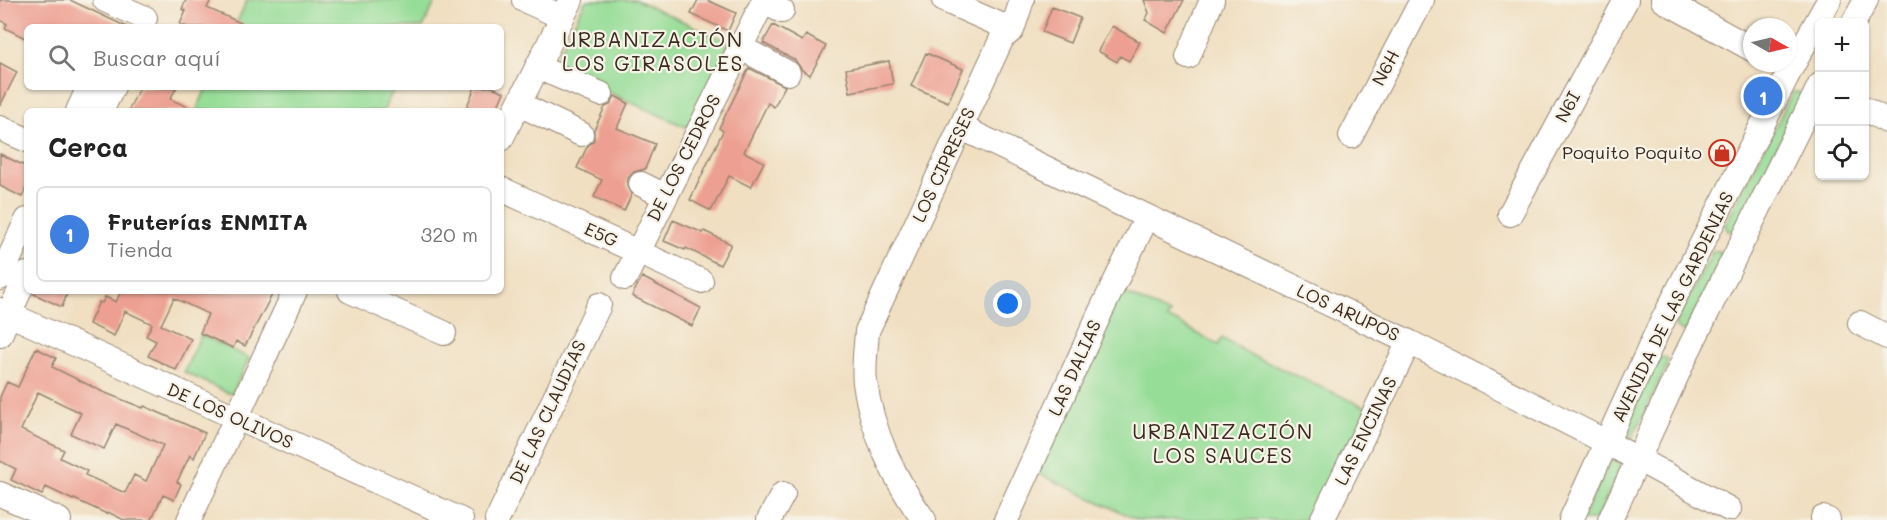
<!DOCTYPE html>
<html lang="es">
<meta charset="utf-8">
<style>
:root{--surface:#fff;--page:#f2f2f2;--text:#222;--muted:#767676;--line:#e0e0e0;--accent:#c8321e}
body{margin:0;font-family:Mali,sans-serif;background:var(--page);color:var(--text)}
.controls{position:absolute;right:18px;top:18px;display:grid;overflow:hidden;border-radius:9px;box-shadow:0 2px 4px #0004}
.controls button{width:54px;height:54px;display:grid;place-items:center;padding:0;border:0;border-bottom:2px solid var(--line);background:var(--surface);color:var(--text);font:30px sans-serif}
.compass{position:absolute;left:1743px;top:18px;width:54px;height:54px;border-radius:50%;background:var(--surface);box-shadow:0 2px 4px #0004;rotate:98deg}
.you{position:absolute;left:1008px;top:304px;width:21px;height:21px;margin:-15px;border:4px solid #fff;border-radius:50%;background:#1a73e8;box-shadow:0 0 0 9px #1a73e833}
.badge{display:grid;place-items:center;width:39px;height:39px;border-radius:50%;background:var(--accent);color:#fff;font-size:20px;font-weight:700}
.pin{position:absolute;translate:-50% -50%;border:3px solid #fff;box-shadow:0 2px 6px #0006}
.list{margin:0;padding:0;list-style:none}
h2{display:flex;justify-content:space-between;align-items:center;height:78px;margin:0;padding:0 24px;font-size:26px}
h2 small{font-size:20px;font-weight:400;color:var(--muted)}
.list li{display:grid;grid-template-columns:39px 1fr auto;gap:18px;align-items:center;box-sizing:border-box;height:96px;margin:0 12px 12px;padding:0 12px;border:2px solid var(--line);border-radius:9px}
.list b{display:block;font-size:22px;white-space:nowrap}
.list p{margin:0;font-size:20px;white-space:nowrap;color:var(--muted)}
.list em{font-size:20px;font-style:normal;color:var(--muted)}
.icon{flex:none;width:33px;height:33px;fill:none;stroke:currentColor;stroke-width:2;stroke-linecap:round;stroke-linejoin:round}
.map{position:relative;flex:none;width:1887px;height:520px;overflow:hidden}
.search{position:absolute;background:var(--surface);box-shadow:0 2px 4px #0004;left:24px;top:24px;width:480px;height:66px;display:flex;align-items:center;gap:15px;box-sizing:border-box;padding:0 21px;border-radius:9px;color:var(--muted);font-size:22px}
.panel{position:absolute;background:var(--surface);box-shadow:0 2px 4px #0004;left:24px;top:108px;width:480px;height:186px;border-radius:9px}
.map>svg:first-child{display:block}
</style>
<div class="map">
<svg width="1887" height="520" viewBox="0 0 1887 520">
<rect width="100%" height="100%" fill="#f7f3e8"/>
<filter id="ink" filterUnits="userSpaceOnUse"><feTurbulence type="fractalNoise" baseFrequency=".0167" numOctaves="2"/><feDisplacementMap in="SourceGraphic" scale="12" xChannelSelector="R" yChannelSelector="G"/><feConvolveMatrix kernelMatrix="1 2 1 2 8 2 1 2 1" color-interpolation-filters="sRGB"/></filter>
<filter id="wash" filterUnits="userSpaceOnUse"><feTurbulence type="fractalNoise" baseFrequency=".008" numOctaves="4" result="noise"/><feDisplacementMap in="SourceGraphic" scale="24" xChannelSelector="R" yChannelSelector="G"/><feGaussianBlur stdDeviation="1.35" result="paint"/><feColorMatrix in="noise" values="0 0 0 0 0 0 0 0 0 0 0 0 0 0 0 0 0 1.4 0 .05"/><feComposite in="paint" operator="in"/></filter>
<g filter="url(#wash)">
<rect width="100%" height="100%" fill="#f0dfc1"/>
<path fill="#96dd97" stroke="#68845a" stroke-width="1.5" d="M247,0H436L423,27H235Z
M586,0H636L729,42L688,128L552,67Z
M207,87H395L383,111H196Z
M1793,92H1799L1802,97L1735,231H1728L1725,225Z
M1713,251H1719L1722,256L1686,330L1681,331L1676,328V324Z
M1120,291L1170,314L1167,319L1177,322L1218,345L1222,338L1253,356L1370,409L1316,520H1138L1030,470Z
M201,335L249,358L233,393H228L184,372Z
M1659,357L1667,358V366L1633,436L1628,438L1623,434Z
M1611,461H1617L1620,468L1596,520H1582Z"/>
<g id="blocks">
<path fill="#eda092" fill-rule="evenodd" d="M0,0H70L127,27H27V39L5,28L7,24L0,20Z
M186,0H211L207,8L250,27H187L180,24L186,11L182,9Z
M698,0H707L736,13L728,31L691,14Z
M1144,0H1184L1167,33L1145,20L1149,13Z
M1052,7L1080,18L1070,43L1042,32Z
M773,25L802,41L806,35L826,46L810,75L802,70L795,60L763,43Z
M1112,26L1140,42L1129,61L1120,56L1117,62L1098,51Z
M926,53L963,69L948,102L911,86Z
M889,61L893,84L850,92L846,69Z
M0,63L17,72L0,106Z
M749,68L785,86L774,107L768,103L744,152L764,162L751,187L729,176L711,211L690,200L723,131L719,128Z
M140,87H177L170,99L197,111H128Z
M475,87H492L504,92L496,111H465Z
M615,96L628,103L617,128L655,144L645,169L634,172L628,178L627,185L632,194L624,211L594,197L602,180L577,168L587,147L594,140V130L605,107L610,105Z
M0,154L27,167V186L22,197L0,186Z
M673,220L703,233L704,231L731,244L720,265L686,248L685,250L664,241Z
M642,277L701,308L692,326L632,296Z
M35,291H68L62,307L34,294Z
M121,291H274L245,346L236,341L233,348L200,333L208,314L174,298L161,325L191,339L176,370L148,356L156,341L146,336L152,324L125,311L114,336L89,324L99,302L102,303L105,297L116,302Z
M36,348L56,358L52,367L103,392L143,408L144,406L205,433L194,458L190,455L177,482L181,484L174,500L163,495L151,520H124L108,512L107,514L74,499L73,500L46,487L42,495L11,480L16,469L0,461V397L7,382L18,387ZM38,392L81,413L71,434L104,449L116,424L163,445L146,481L134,475L125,493L85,475L87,471L60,458L64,450L21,430Z"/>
</g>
</g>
<g filter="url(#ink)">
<use href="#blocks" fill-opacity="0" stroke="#968470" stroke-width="1.5"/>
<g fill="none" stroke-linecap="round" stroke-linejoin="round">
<defs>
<path id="minor" d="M105,0L145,18
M524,0L562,17
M944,0L1012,30
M1663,0L1752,49
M763,2L782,11
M1854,22L1866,0
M740,47L788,73
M1188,57L1212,0
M537,67L601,94
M519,104L581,134
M1864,109L1887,121
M78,111L89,87
M101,111L113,87
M0,128L27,140
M962,128L1409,342L1608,443L1729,509
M1351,136L1422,0
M501,139L571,0
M641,184L665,196
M501,189L701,281
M1510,214L1626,0
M0,278L27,220
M625,278L764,0
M350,291L444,333
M0,310L461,520
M1860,323L1887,337
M0,335L27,274
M0,494L59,520
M1823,518L1828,520
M189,520L295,291
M497,520L599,305
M769,520L783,494
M924,520C895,481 872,432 865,383C863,367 866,348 867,331L1002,38L1012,30L1022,0
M1006,520L1100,313L1147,217
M1322,520L1409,342
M1571,520L1657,332L1790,70L1829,0
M1610,520L1686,355L1820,85"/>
</defs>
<use href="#minor" stroke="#968470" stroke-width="26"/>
<use href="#minor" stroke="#fff" stroke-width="24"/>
</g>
</g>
<defs>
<symbol id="shop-ring" viewBox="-11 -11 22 22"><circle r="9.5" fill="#f7f3e8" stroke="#c8321e" stroke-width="1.5"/><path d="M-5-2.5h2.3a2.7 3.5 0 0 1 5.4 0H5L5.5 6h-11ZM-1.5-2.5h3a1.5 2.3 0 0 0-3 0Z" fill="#c8321e"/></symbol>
</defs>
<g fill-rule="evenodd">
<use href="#shop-ring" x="1707" y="138" width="30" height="30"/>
</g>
<g text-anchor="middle" stroke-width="4.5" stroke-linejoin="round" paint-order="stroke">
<g font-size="18" fill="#3b2a1e" stroke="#f7f3e8">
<text transform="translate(1386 68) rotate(-62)" y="6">N6H</text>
<text transform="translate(1568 107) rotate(-62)" y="6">N6I</text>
<text transform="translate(684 158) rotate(-63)" y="6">DE LOS CEDROS</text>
<text transform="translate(944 165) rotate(-65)" y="6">LOS CIPRESES</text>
<text transform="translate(601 235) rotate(24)" y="6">E5G</text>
<text transform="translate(1673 307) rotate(-64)" y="6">AVENIDA DE LAS GARDENIAS</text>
<text transform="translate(1348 313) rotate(25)" y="6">LOS ARUPOS</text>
<text transform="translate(1075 368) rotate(-66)" y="6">LAS DALIAS</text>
<text transform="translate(548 412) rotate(-65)" y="6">DE LAS CLAUDIAS</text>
<text transform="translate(230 416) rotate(24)" y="6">DE LOS OLIVOS</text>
<text transform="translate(1366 431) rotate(-64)" y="6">LAS ENCINAS</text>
</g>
<g font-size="18" fill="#3b2a1e" stroke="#f7f3e8" text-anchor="end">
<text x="1702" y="159">Poquito Poquito</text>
</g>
<g font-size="21" letter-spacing="1.5" fill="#3b2a1e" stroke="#f7f3e8">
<text x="653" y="47">URBANIZACIÓN<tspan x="653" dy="24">LOS GIRASOLES</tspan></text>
<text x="1223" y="439">URBANIZACIÓN<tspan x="1223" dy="24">LOS SAUCES</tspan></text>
</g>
</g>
</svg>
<div class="controls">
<button>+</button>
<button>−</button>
<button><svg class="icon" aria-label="locate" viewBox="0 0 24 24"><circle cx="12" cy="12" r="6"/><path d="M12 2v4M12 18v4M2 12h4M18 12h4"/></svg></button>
</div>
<svg class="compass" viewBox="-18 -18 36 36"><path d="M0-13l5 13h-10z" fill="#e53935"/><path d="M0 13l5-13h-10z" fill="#767676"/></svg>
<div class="you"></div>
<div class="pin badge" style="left:1763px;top:96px;background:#3f7fe0">1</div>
<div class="search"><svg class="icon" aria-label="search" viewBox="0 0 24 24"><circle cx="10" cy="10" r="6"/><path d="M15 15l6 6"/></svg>Buscar aquí</div>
<section class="panel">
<h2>Cerca<small></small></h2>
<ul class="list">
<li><span class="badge" style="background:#3f7fe0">1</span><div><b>Fruterías ENMITA</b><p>Tienda</p></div><em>320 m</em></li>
</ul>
</section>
</div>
